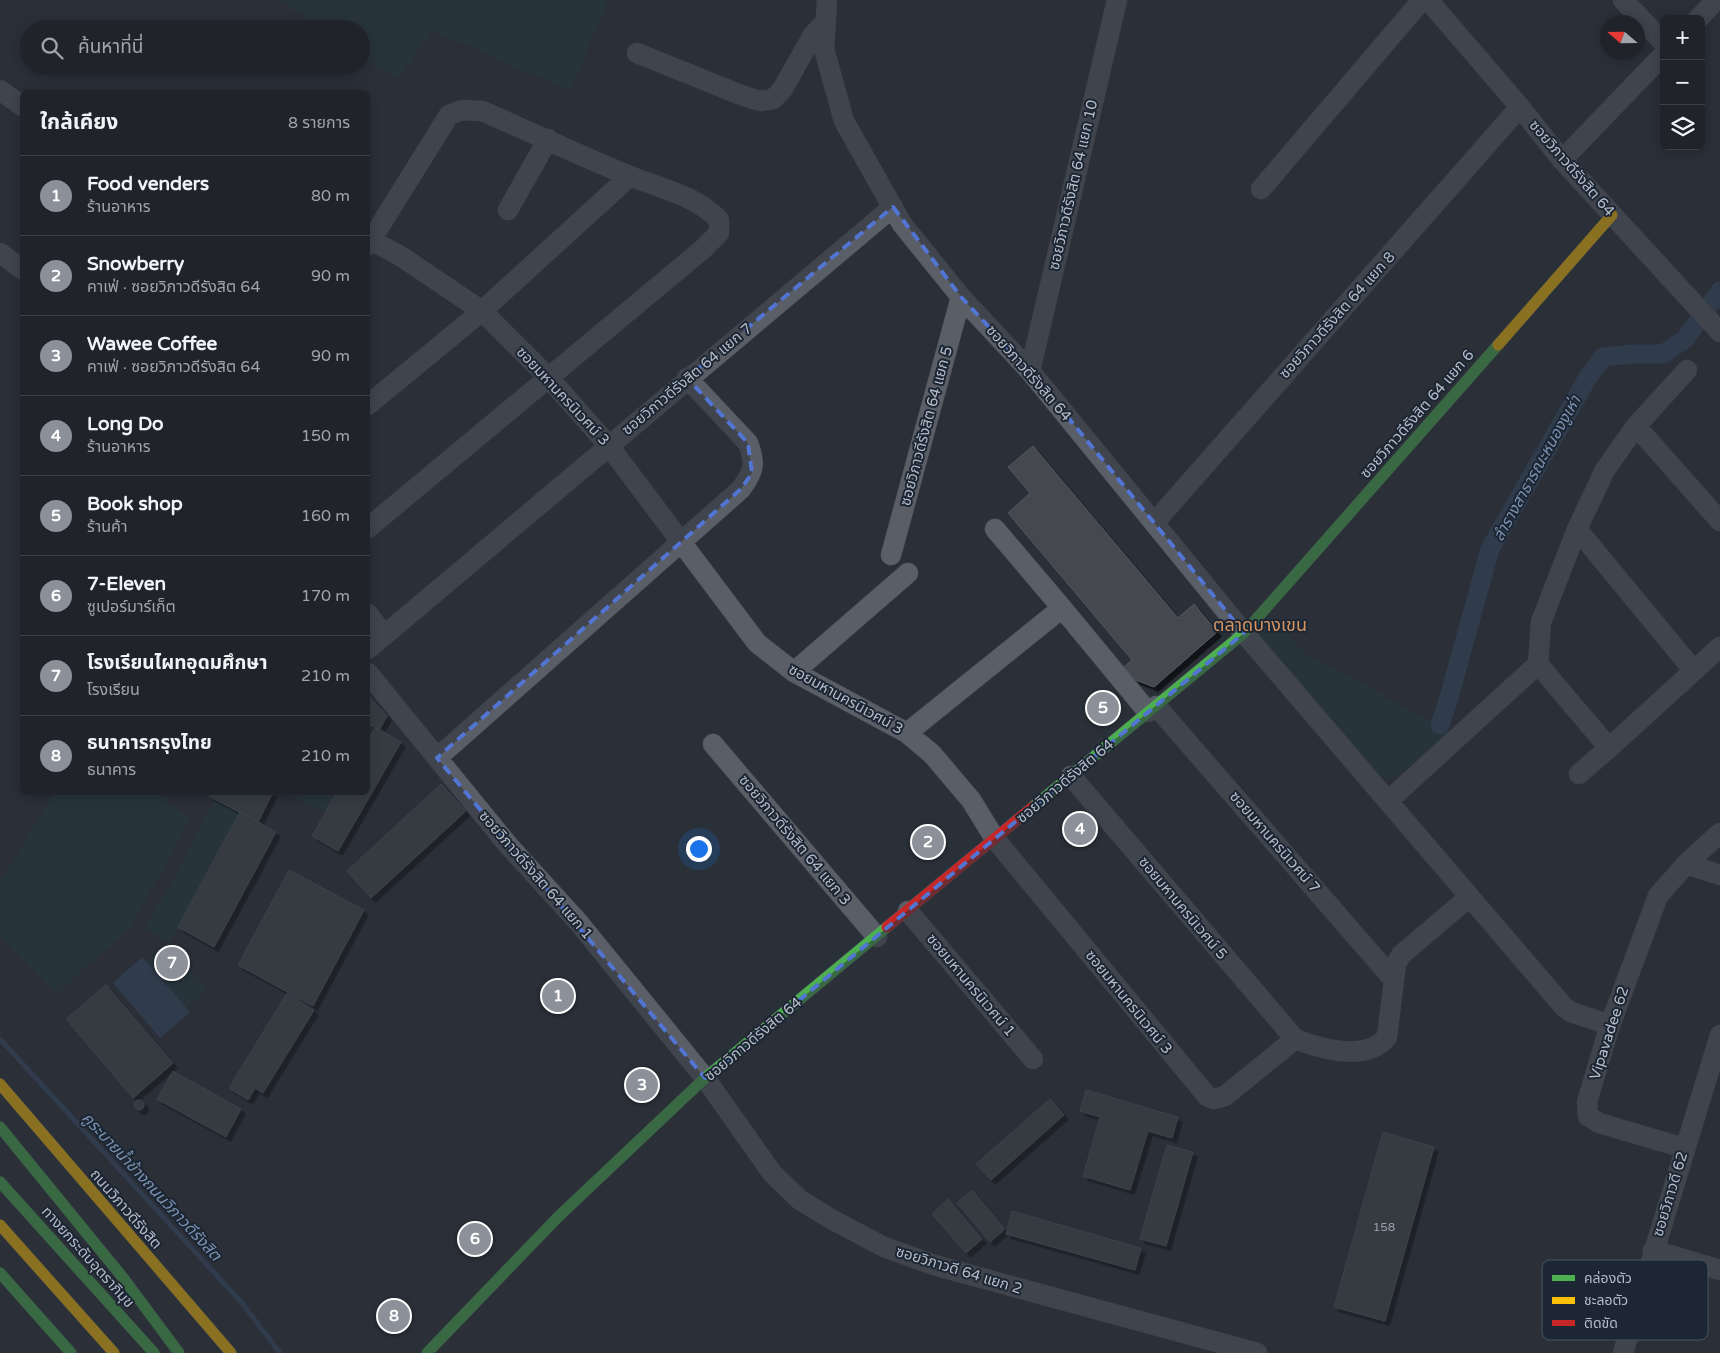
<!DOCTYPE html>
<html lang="th">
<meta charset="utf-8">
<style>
:root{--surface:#20242a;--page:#282c32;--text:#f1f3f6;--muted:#a2a4a8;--line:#3d4147;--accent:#8c9099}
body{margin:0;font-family:"Varela Round","Noto Sans Thai",sans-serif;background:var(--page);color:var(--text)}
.controls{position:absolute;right:15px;top:15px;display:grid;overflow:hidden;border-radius:8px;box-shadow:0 2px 12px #0003}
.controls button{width:45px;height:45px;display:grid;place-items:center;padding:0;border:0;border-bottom:1px solid var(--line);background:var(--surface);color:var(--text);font:25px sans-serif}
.compass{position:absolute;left:1600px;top:15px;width:45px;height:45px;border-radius:50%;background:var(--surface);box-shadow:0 2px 12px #0003;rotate:290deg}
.you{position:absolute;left:698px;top:848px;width:18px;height:18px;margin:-12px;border:4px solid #fff;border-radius:50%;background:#1a73e8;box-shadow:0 0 0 8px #1a73e833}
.badge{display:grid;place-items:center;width:32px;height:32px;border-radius:50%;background:var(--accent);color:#fff;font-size:16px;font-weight:700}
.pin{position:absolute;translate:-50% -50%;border:2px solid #fff;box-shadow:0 1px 5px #0006}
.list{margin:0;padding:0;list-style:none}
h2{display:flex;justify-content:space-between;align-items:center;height:65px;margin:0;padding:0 20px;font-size:21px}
h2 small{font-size:16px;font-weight:400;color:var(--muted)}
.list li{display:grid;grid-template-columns:32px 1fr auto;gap:15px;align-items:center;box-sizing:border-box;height:80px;padding:0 20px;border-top:1px solid var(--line)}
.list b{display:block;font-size:19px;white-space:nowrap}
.list p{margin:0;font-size:16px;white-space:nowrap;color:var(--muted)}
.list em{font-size:16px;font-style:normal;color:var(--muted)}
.icon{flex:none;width:28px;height:28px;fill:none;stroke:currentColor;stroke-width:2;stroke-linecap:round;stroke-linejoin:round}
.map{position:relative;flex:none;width:1720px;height:1353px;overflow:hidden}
.search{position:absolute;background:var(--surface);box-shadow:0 2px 12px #0003;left:20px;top:20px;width:350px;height:55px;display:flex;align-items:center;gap:12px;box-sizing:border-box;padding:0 18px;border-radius:28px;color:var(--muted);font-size:19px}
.panel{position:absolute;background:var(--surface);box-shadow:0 2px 12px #0003;left:20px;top:90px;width:350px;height:705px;border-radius:8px}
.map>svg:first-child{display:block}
</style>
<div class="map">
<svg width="1720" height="1353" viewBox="0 0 1720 1353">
<defs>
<filter id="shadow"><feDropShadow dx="4.5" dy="4.5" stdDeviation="0" flood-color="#0009"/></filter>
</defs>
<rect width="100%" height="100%" fill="#2a3038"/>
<path fill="#273a3e" d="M281,0H608L570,91L432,30L398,79L361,54V29H324Z
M1270,615L1307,654L1451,732L1394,778L1383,779L1255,631Z
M55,793H157L189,820L131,927L56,994L0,935V878L7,871Z
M287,793H337L326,812Z
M216,799L240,812L170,942L146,929Z
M166,943L207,990L186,1008L145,961Z"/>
<path fill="#384963" d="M142,957L190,1012L160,1038L113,983Z"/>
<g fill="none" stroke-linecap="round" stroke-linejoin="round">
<path stroke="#384963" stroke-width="5" d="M0,1039L242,1303L280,1353"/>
<path stroke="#384963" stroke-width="19" d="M1440,725L1448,701L1490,549L1588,377L1603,357L1633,354H1663L1685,339L1720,291"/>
</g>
<path fill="#444950" stroke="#52575f" filter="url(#shadow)" d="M1033,446L1178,618L1194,604L1217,632L1154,687L1136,680L1124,667L1132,660L1008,513L1030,493L1008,467Z
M368,695L387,716L379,730L368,724Z
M375,727L401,742L338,851L312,836L337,792H368V740Z
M441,784L466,811L371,898L347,871Z
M211,792H273L258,822L209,796Z
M240,812L276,832L214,947L178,927Z
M289,870L364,910L313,1006L238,965Z
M106,985L173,1063L133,1098L66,1019Z
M287,993L314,1010L263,1093L255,1088L248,1100L229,1088Z
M173,1071L241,1109L226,1137L157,1099Z
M1086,1090L1178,1117L1172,1138L1148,1131L1130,1190L1083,1176L1100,1117L1080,1111Z
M1050,1099L1064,1115L991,1180L976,1164Z
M134 1105a5 5 0 1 1 10 0a5 5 0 1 1-10 0Z
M1383,1132L1434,1147L1385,1321L1334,1307Z
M1167,1145L1193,1152L1166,1246L1140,1239Z
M972,1190L1005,1229L990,1242L957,1203Z
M948,1199L982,1239L966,1253L932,1214Z
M1012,1211L1141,1248L1135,1270L1006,1234Z"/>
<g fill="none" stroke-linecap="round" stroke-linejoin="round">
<defs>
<path id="street" d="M827,0L824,49L844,121L902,224L961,297L1030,371L1244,633L1564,1007L1571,1012L1610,1025
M1428,0L1520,107L1562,160L1720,332
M1623,0L1664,43
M1698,19L1716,0
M637,53L741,95L760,101L773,99L782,90L813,35L824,23
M0,90L22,106
M1562,160L1664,54
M1261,189L1422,0
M508,210L548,139
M371,240L402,257L482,311L549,378L609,446L757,643L794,672L907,733L932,754L971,800L995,839L1207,1096L1214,1099L1225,1096L1295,1039C1321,1049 1366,1062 1387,1037L1396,964L1401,955L1468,898
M368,245L449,115L462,110L482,111C531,132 580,156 630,176C662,189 695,195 719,220V233L703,249L368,528
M0,253L22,269
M1030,371L1117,0
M368,405L482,311L630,176
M1636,426L1720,521
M1154,523L1520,107
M995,529L1062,608
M1577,529L1694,671
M891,555L961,297
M368,614L384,635
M368,649L893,207
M1538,664L1609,748L1720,647
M794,672L908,573
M368,673L508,845L579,923L705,1078L772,1173L800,1200L831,1219L884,1247L934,1265L1257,1353
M1156,706L1393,979
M907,733L1062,608L1148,712
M713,744L877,937
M437,758L741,489C754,471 756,464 748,443L687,378
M1579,774L1609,748
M1071,776L1295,1039
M1388,801L1538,664L1541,622L1577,529L1605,470L1636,426L1687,370
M1686,864L1720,875
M908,911L1033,1059
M1684,1148L1599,1123L1588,1116L1587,1102L1610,1025L1658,896L1686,864L1720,833
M1653,1250L1720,1270
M1623,1353L1720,1035"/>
<path id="fast" d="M1033,807L1244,633L1498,345
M0,1127L124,1279L179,1353
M0,1182L154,1353
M0,1273L71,1353
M427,1353L558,1217L705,1078L887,927"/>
<path id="slow" d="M1498,345L1612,215
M0,1084L231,1353
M0,1225L114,1353"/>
<path id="jam" d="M887,927L1033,807"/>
</defs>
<use href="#street" stroke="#484c53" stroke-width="21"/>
<use href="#fast" stroke="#484c53" stroke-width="12"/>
<use href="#slow" stroke="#484c53" stroke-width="12"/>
<use href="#jam" stroke="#484c53" stroke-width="12"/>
<use href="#street" stroke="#5a5e66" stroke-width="20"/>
<use href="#fast" stroke="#4caf50" stroke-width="11"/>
<use href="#slow" stroke="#ffc107" stroke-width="11"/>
<use href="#jam" stroke="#c62828" stroke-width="11"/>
</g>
<path d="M0 0H1720V1353H0ZM893,207L961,297L1030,371L1244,633L705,1078L437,758L741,489L752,473L748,443L687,378Z" fill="#2a3038" fill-opacity=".55" fill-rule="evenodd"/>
<path fill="none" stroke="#5274d3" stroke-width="4" stroke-dasharray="10 6" stroke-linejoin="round" d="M893,207L961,297L1030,371L1244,633L705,1078L437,758L741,489L752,473L748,443L687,378Z"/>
<g text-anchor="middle" stroke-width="4" stroke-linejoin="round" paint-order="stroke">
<g font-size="12" fill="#989fab">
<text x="1384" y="1231">158</text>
</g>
<g font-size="15" fill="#b4bcc9" stroke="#1d2633">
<text transform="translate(1572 168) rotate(49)" y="5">ซอยวิภาวดีรังสิต 64</text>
<text transform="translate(1073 185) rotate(-77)" y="5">ซอยวิภาวดีรังสิต 64 แยก 10</text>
<text transform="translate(1337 315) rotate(-48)" y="5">ซอยวิภาวดีรังสิต 64 แยก 8</text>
<text transform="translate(1029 373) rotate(49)" y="5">ซอยวิภาวดีรังสิต 64</text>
<text transform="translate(687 379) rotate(-40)" y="5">ซอยวิภาวดีรังสิต 64 แยก 7</text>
<text transform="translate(563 396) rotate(47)" y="5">ซอยมหานครนิเวศน์ 3</text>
<text transform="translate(1417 414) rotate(-49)" y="5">ซอยวิภาวดีรังสิต 64 แยก 6</text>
<text transform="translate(926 426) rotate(-75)" y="5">ซอยวิภาวดีรังสิต 64 แยก 5</text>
<text transform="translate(846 699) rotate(29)" y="5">ซอยมหานครนิเวศน์ 3</text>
<text transform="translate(1065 781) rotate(-40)" y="5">ซอยวิภาวดีรังสิต 64</text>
<text transform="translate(795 840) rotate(50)" y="5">ซอยวิภาวดีรังสิต 64 แยก 3</text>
<text transform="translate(1275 842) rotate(49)" y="5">ซอยมหานครนิเวศน์ 7</text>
<text transform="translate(536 875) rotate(49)" y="5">ซอยวิภาวดีรังสิต 64 แยก 1</text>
<text transform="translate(1183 908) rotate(50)" y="5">ซอยมหานครนิเวศน์ 5</text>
<text transform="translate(971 985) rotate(50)" y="5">ซอยมหานครนิเวศน์ 1</text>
<text transform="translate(1129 1002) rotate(51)" y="5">ซอยมหานครนิเวศน์ 3</text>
<text transform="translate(1609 1033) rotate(-72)" y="5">Vipavadee 62</text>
<text transform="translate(753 1039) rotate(-40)" y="5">ซอยวิภาวดีรังสิต 64</text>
<text transform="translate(1670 1194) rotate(-73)" y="5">ซอยวิภาวดี 62</text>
<text transform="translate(126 1209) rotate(49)" y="5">ถนนวิภาวดีรังสิต</text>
<text transform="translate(88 1257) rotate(48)" y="5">ทางยกระดับอุตราภิมุข</text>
<text transform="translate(959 1270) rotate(17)" y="5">ซอยวิภาวดี 64 แยก 2</text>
</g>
<g font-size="16" font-style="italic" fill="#7c92b1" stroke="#1d2633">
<text transform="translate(1536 468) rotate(-61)" y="6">ลำรางสาธารณะหนองงูเห่า</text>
<text transform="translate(152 1186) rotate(47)" y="6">คูระบายน้ำข้างถนนวิภาวดีรังสิต</text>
</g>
<g font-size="18" fill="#d59563" stroke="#1d2633">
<text x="1260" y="631">ตลาดบางเขน</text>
</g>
</g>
<rect x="1542" y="1260" width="166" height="80" rx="8" fill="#1d2633" stroke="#4a5360" stroke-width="1"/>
<rect x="1552" y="1275" width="23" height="6" fill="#4caf50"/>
<rect x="1552" y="1297" width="23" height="7" fill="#ffc107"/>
<rect x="1552" y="1320" width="23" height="6" fill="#c62828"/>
<g font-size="14" fill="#b4bcc9">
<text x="1584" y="1283">คล่องตัว</text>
<text x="1584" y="1305">ชะลอตัว</text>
<text x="1584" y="1328">ติดขัด</text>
</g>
</svg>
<div class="controls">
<button>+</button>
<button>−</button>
<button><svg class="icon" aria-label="layers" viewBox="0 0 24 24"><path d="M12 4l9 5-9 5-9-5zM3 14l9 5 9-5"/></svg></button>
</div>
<svg class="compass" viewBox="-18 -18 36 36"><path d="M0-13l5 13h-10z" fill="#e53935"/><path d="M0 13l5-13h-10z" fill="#a2a4a8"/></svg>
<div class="you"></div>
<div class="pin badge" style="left:558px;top:996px">1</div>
<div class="pin badge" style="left:928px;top:842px">2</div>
<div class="pin badge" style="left:642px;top:1085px">3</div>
<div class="pin badge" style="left:1080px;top:829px">4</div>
<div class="pin badge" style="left:1103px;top:708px">5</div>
<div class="pin badge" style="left:475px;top:1239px">6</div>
<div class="pin badge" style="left:172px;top:963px">7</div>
<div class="pin badge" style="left:394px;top:1316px">8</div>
<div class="search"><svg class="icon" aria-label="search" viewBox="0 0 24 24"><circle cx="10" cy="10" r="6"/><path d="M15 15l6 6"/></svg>ค้นหาที่นี่</div>
<section class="panel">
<h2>ใกล้เคียง<small>8 รายการ</small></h2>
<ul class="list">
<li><span class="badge">1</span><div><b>Food venders</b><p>ร้านอาหาร</p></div><em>80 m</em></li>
<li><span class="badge">2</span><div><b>Snowberry</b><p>คาเฟ่ · ซอยวิภาวดีรังสิต 64</p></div><em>90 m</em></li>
<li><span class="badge">3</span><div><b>Wawee Coffee</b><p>คาเฟ่ · ซอยวิภาวดีรังสิต 64</p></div><em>90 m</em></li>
<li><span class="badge">4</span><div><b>Long Do</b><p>ร้านอาหาร</p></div><em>150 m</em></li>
<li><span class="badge">5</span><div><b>Book shop</b><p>ร้านค้า</p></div><em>160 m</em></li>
<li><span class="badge">6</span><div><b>7-Eleven</b><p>ซูเปอร์มาร์เก็ต</p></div><em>170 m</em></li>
<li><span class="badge">7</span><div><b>โรงเรียนไผทอุดมศึกษา</b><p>โรงเรียน</p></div><em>210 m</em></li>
<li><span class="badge">8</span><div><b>ธนาคารกรุงไทย</b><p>ธนาคาร</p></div><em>210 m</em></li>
</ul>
</section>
</div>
